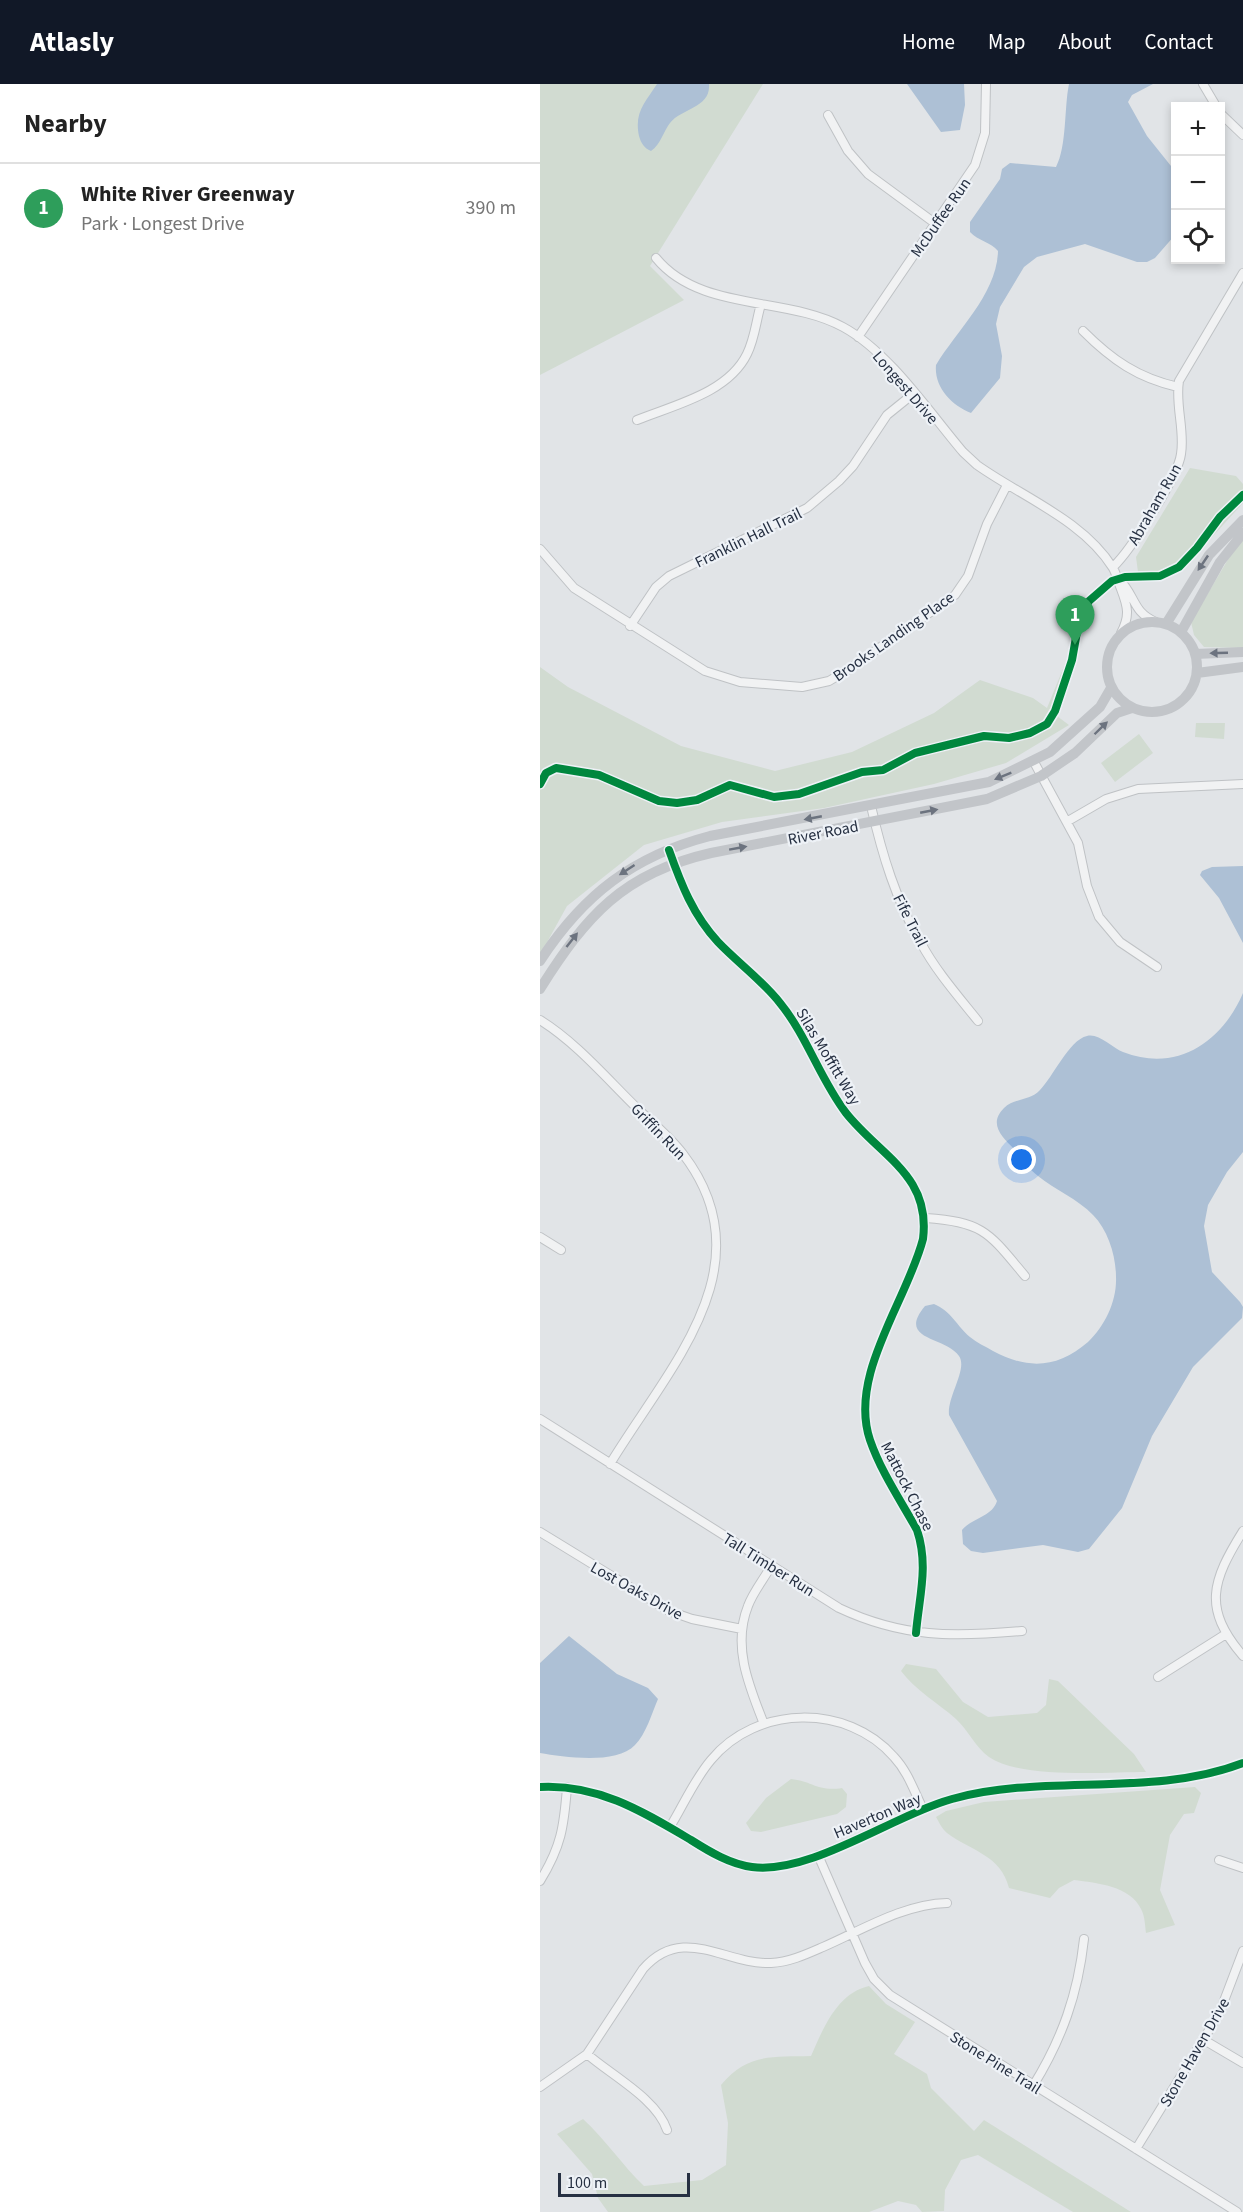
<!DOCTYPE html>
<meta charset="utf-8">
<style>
:root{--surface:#fff;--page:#f2f2f2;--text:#222;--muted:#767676;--line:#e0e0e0;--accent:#111827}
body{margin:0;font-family:"Source Sans 3",sans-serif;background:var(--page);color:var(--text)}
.controls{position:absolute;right:18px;top:18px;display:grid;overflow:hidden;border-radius:0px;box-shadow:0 3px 9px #0003}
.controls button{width:54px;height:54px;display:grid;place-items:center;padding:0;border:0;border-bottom:2px solid var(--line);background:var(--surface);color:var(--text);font:30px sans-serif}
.scale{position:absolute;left:18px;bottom:15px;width:132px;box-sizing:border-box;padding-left:6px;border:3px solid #263042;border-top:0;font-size:16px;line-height:21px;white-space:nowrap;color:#263042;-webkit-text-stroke:4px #eef2f7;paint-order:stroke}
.you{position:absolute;left:482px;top:1076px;width:21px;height:21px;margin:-15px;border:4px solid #fff;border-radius:50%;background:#1a73e8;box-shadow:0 0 0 9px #1a73e833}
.badge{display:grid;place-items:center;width:39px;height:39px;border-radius:50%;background:var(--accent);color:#fff;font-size:20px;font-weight:700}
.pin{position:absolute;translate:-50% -50px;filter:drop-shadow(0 2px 3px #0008)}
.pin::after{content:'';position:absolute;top:32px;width:21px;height:18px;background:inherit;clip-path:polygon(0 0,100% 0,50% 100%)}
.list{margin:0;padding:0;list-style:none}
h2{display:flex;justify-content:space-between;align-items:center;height:78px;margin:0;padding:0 24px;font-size:26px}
h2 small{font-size:20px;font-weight:400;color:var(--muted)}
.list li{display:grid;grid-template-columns:39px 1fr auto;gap:18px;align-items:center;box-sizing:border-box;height:90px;padding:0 24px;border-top:2px solid var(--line)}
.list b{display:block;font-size:22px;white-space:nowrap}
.list p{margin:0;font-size:20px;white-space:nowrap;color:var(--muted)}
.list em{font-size:20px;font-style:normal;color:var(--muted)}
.icon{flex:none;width:33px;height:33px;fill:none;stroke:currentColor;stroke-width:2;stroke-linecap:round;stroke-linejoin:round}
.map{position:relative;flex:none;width:703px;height:2128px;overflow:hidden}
header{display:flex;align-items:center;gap:36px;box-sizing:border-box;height:84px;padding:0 30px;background:var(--accent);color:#fff}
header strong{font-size:28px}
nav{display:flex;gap:33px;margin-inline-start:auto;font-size:21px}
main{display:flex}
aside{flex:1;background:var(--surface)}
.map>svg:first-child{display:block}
</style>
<header>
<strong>Atlasly</strong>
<nav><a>Home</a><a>Map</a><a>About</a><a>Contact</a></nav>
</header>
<main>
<aside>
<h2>Nearby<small></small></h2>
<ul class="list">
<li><span class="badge" style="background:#2e9e5b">1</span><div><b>White River Greenway</b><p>Park · Longest Drive</p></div><em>390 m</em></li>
</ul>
</aside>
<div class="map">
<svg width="703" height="2128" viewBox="0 0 703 2128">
<rect width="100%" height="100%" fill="#e1e4e7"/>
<path fill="#d1dbd1" d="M0,0H223L110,182L144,216L0,291Z
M650,384L696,392L703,400V419L643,485L621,497H585L571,501L559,510L545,531L538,572L517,632L529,641L466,679L394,700L284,724L182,738L104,761L27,822L0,871V583L28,603L141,662L235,687L312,668L394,629L440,596L493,614L507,624L529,570L531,552L537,529L546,515L574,490L598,488L596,473Z
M703,456V564L664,563L654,551L651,538L693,467Z
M656,639H685L684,655L655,653Z
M599,650L613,669L575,698L561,679Z
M366,1580L396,1585L423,1618L448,1633L497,1629L506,1621L509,1595L518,1597L594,1670L606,1688C565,1688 481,1695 449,1673C436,1664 428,1646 416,1635C398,1619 375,1606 361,1587Z
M251,1695C272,1697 278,1708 302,1704L307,1710L306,1723L297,1730L221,1748L211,1747L206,1739L226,1714Z
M655,1703L661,1709L654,1729L644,1730L630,1751L620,1806L635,1841L606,1849C605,1842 605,1832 601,1825C590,1802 557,1799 534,1796L519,1804L510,1814L469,1804C461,1771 431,1767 407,1749C402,1745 399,1738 396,1733L406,1727L444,1718Z
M329,1902L346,1920L375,1938L354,1970L387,1990L391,2004L434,2047L444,2036L591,2128H533L438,2071L421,2076L405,2106L404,2127L382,2128L376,2121L358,2117L329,2128H68L58,2114L52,2090L17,2050L43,2035C66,2056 82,2081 104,2102L162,2096L186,2081L188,2039L181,2001C207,1969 233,1973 271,1972C283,1945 297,1909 329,1902Z"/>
<path fill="#adc0d5" d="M117,0H169C171,24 142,24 130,39C123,48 121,60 111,67C104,64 101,59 99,52C94,28 105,19 117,0Z
M367,0H424L425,21L420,46L401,48Z
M529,0H613L592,11L588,18L607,52L635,87V151L615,174L607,178H597L545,160L497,173L484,183L460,223L456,240L462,272L460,294L431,329C411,321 394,303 396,281C417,246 457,210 458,167C451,158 438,157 430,148V138L460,95L462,85L470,79L516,83C527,62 524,24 529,0Z
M703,782V859L679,814L660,791L662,787L672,783Z
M703,909V1068L687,1088L668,1121L664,1142L672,1188L700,1218L703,1223L702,1234L653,1283L612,1352L582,1424L549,1465L538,1468L503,1461L443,1469L431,1467L423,1460L422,1446C432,1434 452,1433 457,1417L409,1331C407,1312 428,1285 419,1272C406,1252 356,1257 385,1222L394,1220C411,1227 417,1242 430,1253C437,1259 445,1262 453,1267C488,1286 518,1284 548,1258C565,1242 577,1217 576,1193C576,1172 568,1146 553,1131C538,1115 515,1106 498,1092C488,1085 482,1074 474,1065C462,1053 448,1040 464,1024C474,1014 490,1017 500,1006C513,993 529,956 547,952C559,949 572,964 583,968C637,989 682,958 703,909Z
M29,1552L77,1590L108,1604L118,1615C112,1629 106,1650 95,1661C76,1681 24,1673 0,1669V1579Z"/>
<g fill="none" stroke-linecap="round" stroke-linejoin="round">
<defs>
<path id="street" d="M663,0L676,22
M680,29L703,51
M288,31L308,67L328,90L396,140
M116,174C160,228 247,212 303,243C349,268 389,328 423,368L437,381C482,413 543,436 573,484C577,491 578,498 581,505C588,523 590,532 581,549
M543,247C572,276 598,294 638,303
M318,253L435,81L445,49L446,0
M97,336C134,321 188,309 207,270C215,254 216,237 221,220
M0,465L34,504L165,587L200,598L262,603L289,597L309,585L415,511L428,492L447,440L467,401
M573,483C590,467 638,393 641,370C645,346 635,321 639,297L703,189
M579,495C596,512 592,528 616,538
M90,542L116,503L129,492L267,424L299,397L313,382L347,331L373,310
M494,678L538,759L547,802L559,833L580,858L617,883
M331,722C342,770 356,817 381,859C396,887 418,912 438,937
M528,737L566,715L598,705L703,700
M129,766C141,800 153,831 178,858C198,879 222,896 240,919C267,952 280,995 306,1029C341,1073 391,1091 383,1155C367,1217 308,1291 330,1356C341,1388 361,1417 377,1446C389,1482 379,1513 376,1549
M0,936C37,959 67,995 98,1025C113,1039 130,1053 143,1070C229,1182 128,1284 70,1380
M386,1134C444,1138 449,1149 485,1192
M0,1153L21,1166
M0,1335L299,1524C363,1554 413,1553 482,1547
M703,1447C672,1497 662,1524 703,1572
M0,1448L129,1527L152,1535L202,1545
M618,1593L686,1550
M224,1640C209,1602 192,1562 208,1522C213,1508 224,1495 231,1482
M0,1703C58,1700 102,1727 151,1756C170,1768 190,1780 212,1783C270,1791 354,1731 412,1715C503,1689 613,1714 703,1679
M130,1743C143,1722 154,1696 171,1676C216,1621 307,1619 354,1673C368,1688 374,1707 383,1725
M278,1771L325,1879L334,1895L350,1911L697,2128
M679,1776L703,1784
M0,1797C21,1763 24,1743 27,1703
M664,1956L703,1979
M47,1970C71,1991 117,2015 127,2046
M493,2002C522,1955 538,1910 544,1855
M0,2003L47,1970L103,1885C143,1839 185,1881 231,1879C250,1878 267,1870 283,1863C322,1846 364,1820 407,1819
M596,2065L679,1930L703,1867"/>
</defs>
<use href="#street" stroke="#bfc2c5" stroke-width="10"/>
<use href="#street" stroke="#f1f2f3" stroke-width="8"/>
<path stroke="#c2c5c9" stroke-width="10" d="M567 583a45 45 0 1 1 90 0a45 45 0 1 1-90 0Z
M626,540L669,471L703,436
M641,548L680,478L703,449
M655,570L703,568
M657,589L703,583
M0,877C43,811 93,772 170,752L449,698L510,668L560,623L571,604
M0,905C46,832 83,789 171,769L447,715L501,692L535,669L577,629L592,624"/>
<defs>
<path id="cycleway" d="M0,700L6,689L16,684L59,691L119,717L137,719L157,716L190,701L234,713L259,710L322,688L343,686L375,669L444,652L469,654L490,649L507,640L515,627L532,576L540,531L549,517L572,497L585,493L620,492L639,483L657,464L680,433L703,411
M129,766C141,800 153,831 178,858C198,879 222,896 240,919C267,952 280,995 306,1029C341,1073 391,1091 383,1155C367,1217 308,1291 330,1356C341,1388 361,1417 377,1446C389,1482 379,1513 376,1549
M0,1703C58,1700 102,1727 151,1756C170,1768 190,1780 212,1783C270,1791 354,1731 412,1715C503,1689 613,1714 703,1679"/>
</defs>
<use href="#cycleway" stroke="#eef2f7" stroke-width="11"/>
<use href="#cycleway" stroke="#00873e" stroke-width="8"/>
</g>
<defs><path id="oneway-solid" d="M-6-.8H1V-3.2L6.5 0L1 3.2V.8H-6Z" transform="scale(1.5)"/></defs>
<g fill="#6c737f">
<use href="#oneway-solid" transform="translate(663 479) rotate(124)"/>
<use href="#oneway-solid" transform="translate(679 569) rotate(178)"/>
<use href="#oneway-solid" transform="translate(561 644) rotate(-44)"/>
<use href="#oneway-solid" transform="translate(463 692) rotate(158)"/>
<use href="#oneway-solid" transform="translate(389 727) rotate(-11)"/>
<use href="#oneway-solid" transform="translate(273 734) rotate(169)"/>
<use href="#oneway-solid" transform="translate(198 764) rotate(-10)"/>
<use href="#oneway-solid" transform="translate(87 786) rotate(147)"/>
<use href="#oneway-solid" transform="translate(32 856) rotate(-52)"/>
</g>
<g text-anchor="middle" stroke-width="4.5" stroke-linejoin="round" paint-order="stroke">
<g font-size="16" fill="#263042" stroke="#eef2f7">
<text transform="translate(400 133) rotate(-55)" y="6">McDuffee Run</text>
<text transform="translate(366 303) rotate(49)" y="6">Longest Drive</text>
<text transform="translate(614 420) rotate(-60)" y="6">Abraham Run</text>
<text transform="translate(208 453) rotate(-26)" y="6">Franklin Hall Trail</text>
<text transform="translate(353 552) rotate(-35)" y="6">Brooks Landing Place</text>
<text transform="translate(283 748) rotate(-11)" y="6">River Road</text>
<text transform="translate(371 836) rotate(63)" y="6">Fife Trail</text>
<text transform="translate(289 972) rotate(59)" y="6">Silas Moffitt Way</text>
<text transform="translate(119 1047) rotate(46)" y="6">Griffin Run</text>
<text transform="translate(368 1402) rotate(63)" y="6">Mattock Chase</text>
<text transform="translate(229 1480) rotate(32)" y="6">Tall Timber Run</text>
<text transform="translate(97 1506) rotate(29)" y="6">Lost Oaks Drive</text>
<text transform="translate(337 1731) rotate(-23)" y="6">Haverton Way</text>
<text transform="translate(654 1968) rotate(-60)" y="6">Stone Haven Drive</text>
<text transform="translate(456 1978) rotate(32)" y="6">Stone Pine Trail</text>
</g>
</g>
</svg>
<div class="controls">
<button>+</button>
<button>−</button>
<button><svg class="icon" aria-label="locate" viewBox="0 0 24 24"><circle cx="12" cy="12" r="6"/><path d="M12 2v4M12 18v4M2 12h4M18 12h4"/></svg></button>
</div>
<div class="scale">100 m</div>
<div class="you"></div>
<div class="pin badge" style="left:535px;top:561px;background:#2e9e5b">1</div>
</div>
</main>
